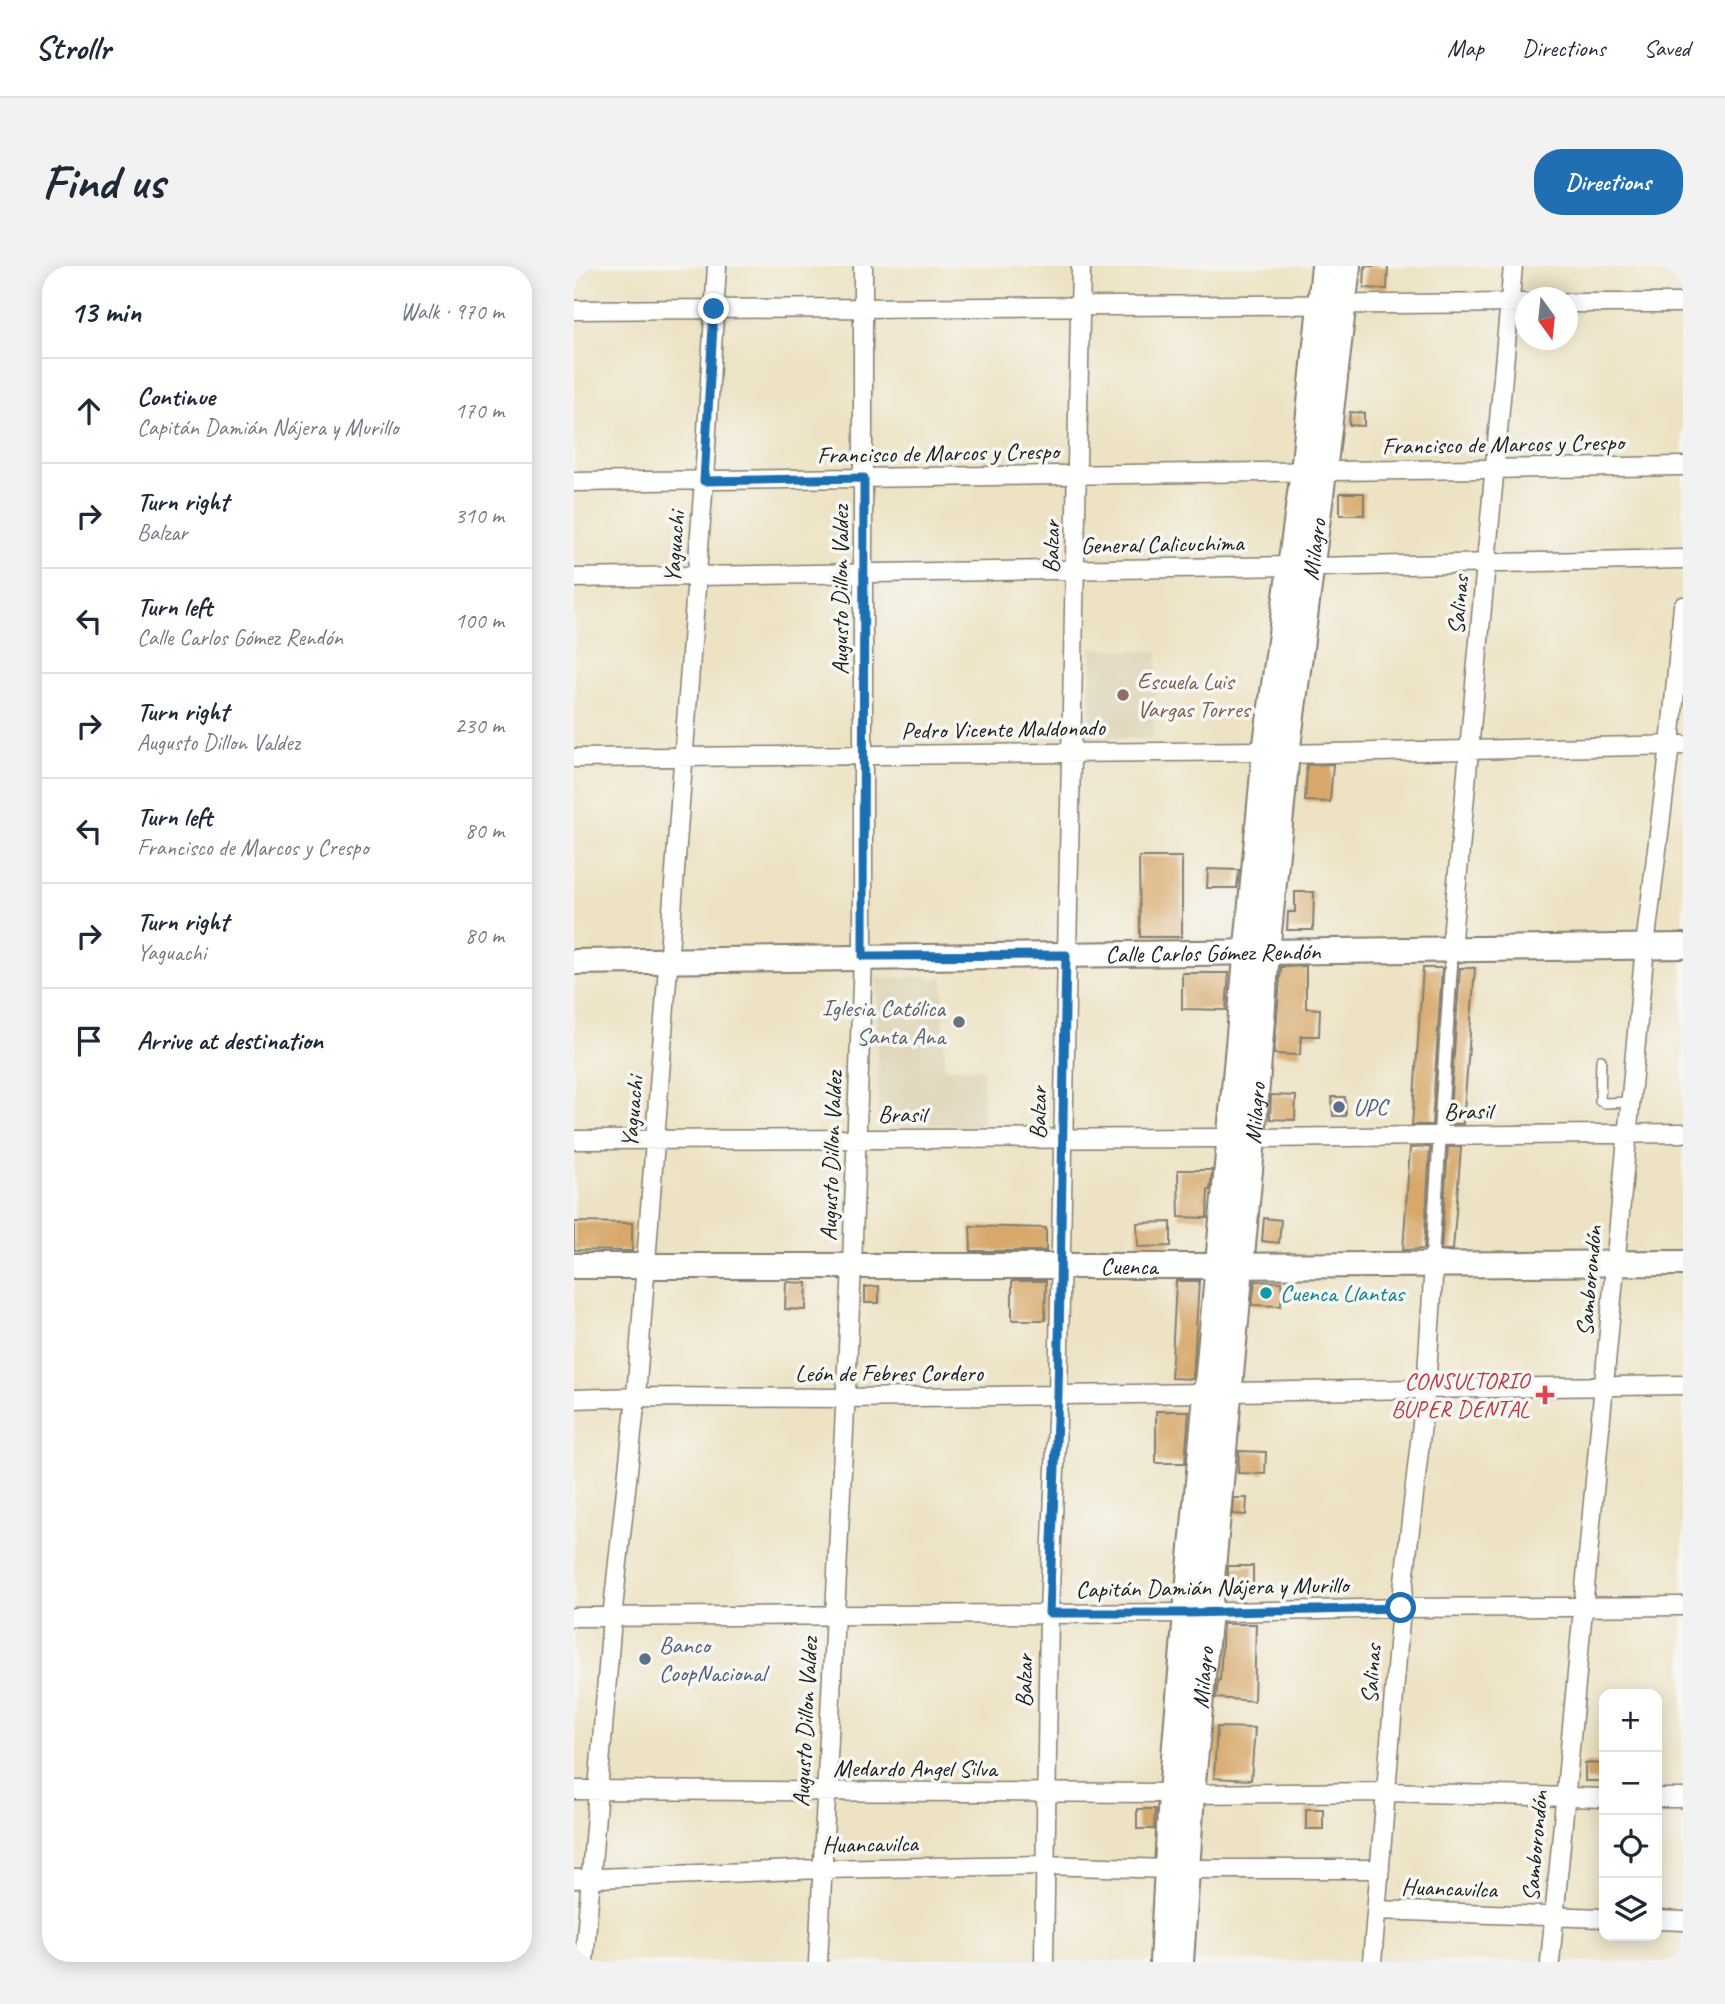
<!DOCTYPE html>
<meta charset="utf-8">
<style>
:root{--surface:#fff;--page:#f2f2f3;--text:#1f2937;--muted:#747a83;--line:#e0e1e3;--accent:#1f6fb2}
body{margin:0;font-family:Caveat,sans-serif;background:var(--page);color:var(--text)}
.controls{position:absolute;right:21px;bottom:21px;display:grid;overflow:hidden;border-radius:14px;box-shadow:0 4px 18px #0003}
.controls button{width:63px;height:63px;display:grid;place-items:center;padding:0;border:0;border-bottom:2px solid var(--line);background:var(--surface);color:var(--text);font:35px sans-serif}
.compass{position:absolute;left:941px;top:21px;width:63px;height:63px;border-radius:50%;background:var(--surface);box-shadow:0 4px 18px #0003;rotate:165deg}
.stop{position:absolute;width:21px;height:21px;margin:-16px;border:5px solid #1f6fb2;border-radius:50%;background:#fff}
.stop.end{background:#1f6fb2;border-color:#fff;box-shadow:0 2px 7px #0008}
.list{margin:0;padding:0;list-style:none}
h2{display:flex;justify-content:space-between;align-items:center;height:91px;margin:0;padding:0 28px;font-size:30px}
h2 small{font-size:23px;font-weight:400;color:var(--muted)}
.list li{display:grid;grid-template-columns:46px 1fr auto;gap:21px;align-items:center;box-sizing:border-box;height:105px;padding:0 28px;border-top:2px solid var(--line)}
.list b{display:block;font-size:26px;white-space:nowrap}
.list p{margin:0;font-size:23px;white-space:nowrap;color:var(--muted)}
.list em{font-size:23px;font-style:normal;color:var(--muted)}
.icon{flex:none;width:38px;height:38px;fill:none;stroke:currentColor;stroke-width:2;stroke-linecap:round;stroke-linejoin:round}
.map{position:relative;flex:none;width:1109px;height:1696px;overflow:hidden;border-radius:28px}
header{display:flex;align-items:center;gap:42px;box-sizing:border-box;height:98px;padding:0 35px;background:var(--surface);border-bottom:2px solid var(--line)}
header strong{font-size:33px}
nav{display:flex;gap:38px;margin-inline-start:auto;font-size:24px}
.intro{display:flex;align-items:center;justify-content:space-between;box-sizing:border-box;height:168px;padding:0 42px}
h1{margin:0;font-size:49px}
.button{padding:18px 32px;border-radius:28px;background:var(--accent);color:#fff;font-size:24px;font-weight:700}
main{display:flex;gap:42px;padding:0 42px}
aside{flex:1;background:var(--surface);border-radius:28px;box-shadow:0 4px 18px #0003}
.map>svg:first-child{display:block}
</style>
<header>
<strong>Strollr</strong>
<nav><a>Map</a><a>Directions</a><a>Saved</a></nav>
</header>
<div class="intro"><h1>Find us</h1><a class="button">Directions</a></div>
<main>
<aside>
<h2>13 min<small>Walk · 970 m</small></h2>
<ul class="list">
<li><svg class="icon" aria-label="ahead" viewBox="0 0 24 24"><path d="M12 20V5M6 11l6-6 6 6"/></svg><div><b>Continue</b><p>Capitán Damián Nájera y Murillo</p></div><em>170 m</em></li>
<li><svg class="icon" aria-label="right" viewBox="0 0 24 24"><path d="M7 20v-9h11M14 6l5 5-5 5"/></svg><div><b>Turn right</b><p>Balzar</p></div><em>310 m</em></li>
<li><svg class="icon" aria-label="left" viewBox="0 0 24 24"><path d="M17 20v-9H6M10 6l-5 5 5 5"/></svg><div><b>Turn left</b><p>Calle Carlos Gómez Rendón</p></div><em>100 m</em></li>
<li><svg class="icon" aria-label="right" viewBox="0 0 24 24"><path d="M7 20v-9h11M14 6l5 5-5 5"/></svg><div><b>Turn right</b><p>Augusto Dillon Valdez</p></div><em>230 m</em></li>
<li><svg class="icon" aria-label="left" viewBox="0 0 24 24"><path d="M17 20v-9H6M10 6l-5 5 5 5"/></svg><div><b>Turn left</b><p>Francisco de Marcos y Crespo</p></div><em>80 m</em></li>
<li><svg class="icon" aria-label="right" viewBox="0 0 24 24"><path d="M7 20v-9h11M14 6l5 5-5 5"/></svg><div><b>Turn right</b><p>Yaguachi</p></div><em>80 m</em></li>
<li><svg class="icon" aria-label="arrive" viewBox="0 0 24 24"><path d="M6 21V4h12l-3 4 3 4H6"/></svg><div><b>Arrive at destination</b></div></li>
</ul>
</aside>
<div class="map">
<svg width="1109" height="1696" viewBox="0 0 1109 1696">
<rect width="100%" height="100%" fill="#f6f6f2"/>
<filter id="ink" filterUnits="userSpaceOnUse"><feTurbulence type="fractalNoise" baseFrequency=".0143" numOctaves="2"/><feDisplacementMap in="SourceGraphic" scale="14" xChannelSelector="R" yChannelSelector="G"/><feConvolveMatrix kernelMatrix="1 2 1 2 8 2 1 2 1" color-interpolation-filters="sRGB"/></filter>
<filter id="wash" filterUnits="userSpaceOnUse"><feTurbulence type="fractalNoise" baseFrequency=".00686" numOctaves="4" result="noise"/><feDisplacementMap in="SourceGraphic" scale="28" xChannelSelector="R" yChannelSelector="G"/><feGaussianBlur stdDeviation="1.57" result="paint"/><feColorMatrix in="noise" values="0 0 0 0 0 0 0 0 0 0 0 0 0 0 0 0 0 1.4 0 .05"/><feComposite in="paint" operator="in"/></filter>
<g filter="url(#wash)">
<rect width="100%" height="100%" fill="#ede2c3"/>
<path fill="#ddd2b4" d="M518,382L584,386L579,473L515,471Z
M369,711L371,801L409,803V859L304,860L303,712Z"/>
<g id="blocks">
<path fill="#d7a86b" d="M791,0H814L813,23L790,22Z
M776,146L790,147V160L775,159Z
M766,227H790V249H766Z
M759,498L756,536L731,535L733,499Z
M565,591H608V671H566Z
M634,603L665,604L663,622H633Z
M721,626H740L739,664H713L714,646H721Z
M732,700V742L746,743L745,770H727L726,789L700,788L707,701Z
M849,702H868L858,859H838Z
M886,702H901L889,858H875Z
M608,707H655L652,744L608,743Z
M697,829L722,830L721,854L696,853Z
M758,831H771L772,850H759Z
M856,881L850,983L829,984L836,882Z
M874,881H887L879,984H867Z
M604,904H638L636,924H634L633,952L605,951Z
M690,952L707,954L705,977L688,975Z
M0,956L58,957V985L0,984Z
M597,956V980L564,981L563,957Z
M396,960L472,962V985H397Z
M438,1015H472L471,1054H438Z
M602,1015H625L619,1113L597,1112Z
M681,1015L708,1016L707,1040L678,1039Z
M212,1016L233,1017L232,1044L211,1043Z
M305,1020V1037H291V1021Z
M582,1145H615L611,1197H582Z
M665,1185L692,1186L691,1208L664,1207Z
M660,1232H673L672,1249L659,1248Z
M654,1300H679V1327L653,1326Z
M649,1358H682L680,1435L642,1432L644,1414H646Z
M643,1461L681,1462L677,1514L640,1512Z
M1011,1497L1030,1498V1515H1011Z
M563,1543H581L580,1563H563Z
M732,1543H749V1563H732Z"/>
</g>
</g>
<g filter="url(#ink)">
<use href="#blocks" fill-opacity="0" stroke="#847f70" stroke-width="2"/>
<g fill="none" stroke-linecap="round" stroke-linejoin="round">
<defs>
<path id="service" d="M1027,794L1026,835L1031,837L1056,836"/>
<path id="pedestrian" d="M858,991L877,699"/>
<path id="minor" d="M993,37H1109
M0,44L951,37
M0,216L1109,200
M738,301L1109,293
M0,312L716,300
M713,488L1109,479
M0,492L691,485
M877,683L939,0
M679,872L1109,867
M0,874L655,872
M655,1126L1109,1119
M0,1133L62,1131L270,1132L631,1127
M0,1351L612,1347L827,1342L1109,1340
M0,1524L597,1527
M618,1528L813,1526L1030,1532
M1083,1532H1109
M614,1603H806
M0,1613L247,1603L471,1599L593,1603
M803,1644L1030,1652
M1083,1654L1109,1655
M10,1696L38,1352L62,1131L130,214L143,0
M244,1696L278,1000L289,690V0
M470,1696L475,1347L484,1130L507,0
M798,1696L827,1342L852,1123L860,998L858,991
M976,1696L1071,680L1096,479L1109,340"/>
<g id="secondary">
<path id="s1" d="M0,696L1109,680"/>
<path id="s2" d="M0,1000H642L1109,997"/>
<path d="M588,1696L597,1527L612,1347L691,485L729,206L750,0"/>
<path id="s3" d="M607,1696L618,1528L679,872L693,686L713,488L750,206L774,0"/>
</g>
</defs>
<use href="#service" stroke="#847f70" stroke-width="12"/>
<use href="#pedestrian" stroke="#847f70" stroke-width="16"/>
<use href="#minor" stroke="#847f70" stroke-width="21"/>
<use href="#secondary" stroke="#847f70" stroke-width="28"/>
<use href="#service" stroke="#fff" stroke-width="9"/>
<use href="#pedestrian" stroke="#fff" stroke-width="12"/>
<use href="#minor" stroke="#fff" stroke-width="18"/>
<use href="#secondary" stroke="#fff" stroke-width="24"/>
</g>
</g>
<g fill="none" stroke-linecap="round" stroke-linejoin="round" filter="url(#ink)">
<path stroke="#1f6fb2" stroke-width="9" d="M140,43L130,215L290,212L289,690L492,689L484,1129L475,1347H612L827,1342"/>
</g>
<circle fill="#8d6e63" stroke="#f6f6f2" stroke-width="2.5" cx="549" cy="429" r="7"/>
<circle fill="#6b7280" stroke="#f6f6f2" stroke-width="2.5" cx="385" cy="756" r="7"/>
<g fill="#5c6f8a" stroke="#f6f6f2" stroke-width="2.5">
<circle cx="765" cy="841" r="7"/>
<circle cx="71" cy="1393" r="7"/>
</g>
<circle fill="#0f9aa8" stroke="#f6f6f2" stroke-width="2.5" cx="692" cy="1027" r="7"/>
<path fill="#e0444e" stroke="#f6f6f2" stroke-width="2.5" d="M967.5 1118.5h7v7h7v7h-7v7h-7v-7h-7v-7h7z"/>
<g text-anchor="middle" stroke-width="7" stroke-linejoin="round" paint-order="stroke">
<g font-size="24" fill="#1c1c1c" stroke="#f6f6f2">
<text transform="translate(929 178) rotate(-1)" y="8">Francisco de Marcos y Crespo</text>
<text transform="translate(364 187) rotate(-1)" y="8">Francisco de Marcos y Crespo</text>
<text transform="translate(588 278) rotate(-1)" y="8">General Calicuchima</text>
<text transform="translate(100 281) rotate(-86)" y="8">Yaguachi</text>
<text transform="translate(477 281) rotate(-89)" y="8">Balzar</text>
<text dy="8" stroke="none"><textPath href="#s3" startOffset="1419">Milagro</textPath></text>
<text transform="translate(266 324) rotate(-90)" y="8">Augusto Dillon Valdez</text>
<text transform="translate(884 339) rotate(-85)" y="8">Salinas</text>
<text transform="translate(429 463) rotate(-1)" y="8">Pedro Vicente Maldonado</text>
<text dy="8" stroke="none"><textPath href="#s1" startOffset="639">Calle Carlos Gómez Rendón</textPath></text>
<text transform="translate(894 845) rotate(-1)" y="8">Brasil</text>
<text transform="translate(58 846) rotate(-85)" y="8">Yaguachi</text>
<text transform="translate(464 847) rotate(-89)" y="8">Balzar</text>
<text dy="8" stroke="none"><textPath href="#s3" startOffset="852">Milagro</textPath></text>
<text x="328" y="856">Brasil</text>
<text transform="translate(257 890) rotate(-88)" y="8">Augusto Dillon Valdez</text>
<text dy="8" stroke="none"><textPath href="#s2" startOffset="555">Cuenca</textPath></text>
<text transform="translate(1015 1015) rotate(-85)" y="8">Samborondón</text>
<text x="315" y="1115">León de Febres Cordero</text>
<text transform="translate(638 1321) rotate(-1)" y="8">Capitán Damián Nájera y Murillo</text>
<text transform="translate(797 1408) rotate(-86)" y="8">Salinas</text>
<text dy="8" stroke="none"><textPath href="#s3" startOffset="285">Milagro</textPath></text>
<text transform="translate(450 1415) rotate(-89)" y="8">Balzar</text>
<text transform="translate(231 1456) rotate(-87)" y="8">Augusto Dillon Valdez</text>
<text x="341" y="1510">Medardo Angel Silva</text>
<text transform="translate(296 1578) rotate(-1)" y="8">Huancavilca</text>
<text transform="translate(961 1580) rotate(-85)" y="8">Samborondón</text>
<text transform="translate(875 1622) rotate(2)" y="8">Huancavilca</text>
</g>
<g font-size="24" fill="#785e54" stroke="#f6f6f2" text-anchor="start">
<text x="563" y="423">Escuela Luis<tspan x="563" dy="28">Vargas Torres</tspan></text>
</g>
<g font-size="24" fill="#5b616d" stroke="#f6f6f2" text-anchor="end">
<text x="371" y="750">Iglesia Católica<tspan x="371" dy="28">Santa Ana</tspan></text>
</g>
<g font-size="24" fill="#4e5e75" stroke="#f6f6f2" text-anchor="start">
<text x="779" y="849">UPC</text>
<text x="85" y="1387">Banco<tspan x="85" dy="28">CoopNacional</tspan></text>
</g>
<g font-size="24" fill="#0d838f" stroke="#f6f6f2" text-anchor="start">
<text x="706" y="1035">Cuenca Llantas</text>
</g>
<g font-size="24" fill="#be3a42" stroke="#f6f6f2" text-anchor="end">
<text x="955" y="1123">CONSULTORIO<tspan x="955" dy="28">BUPER DENTAL</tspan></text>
</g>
</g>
</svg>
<div class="controls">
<button>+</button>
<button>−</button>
<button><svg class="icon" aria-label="locate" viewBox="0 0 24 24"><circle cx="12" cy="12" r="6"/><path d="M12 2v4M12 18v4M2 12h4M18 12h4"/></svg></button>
<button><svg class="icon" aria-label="layers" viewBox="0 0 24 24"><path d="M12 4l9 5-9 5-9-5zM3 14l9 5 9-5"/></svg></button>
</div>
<svg class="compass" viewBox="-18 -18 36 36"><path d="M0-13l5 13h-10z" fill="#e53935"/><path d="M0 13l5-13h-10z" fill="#747a83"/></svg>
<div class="stop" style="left:827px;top:1342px"></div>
<div class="stop end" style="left:140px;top:43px"></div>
</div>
</main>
